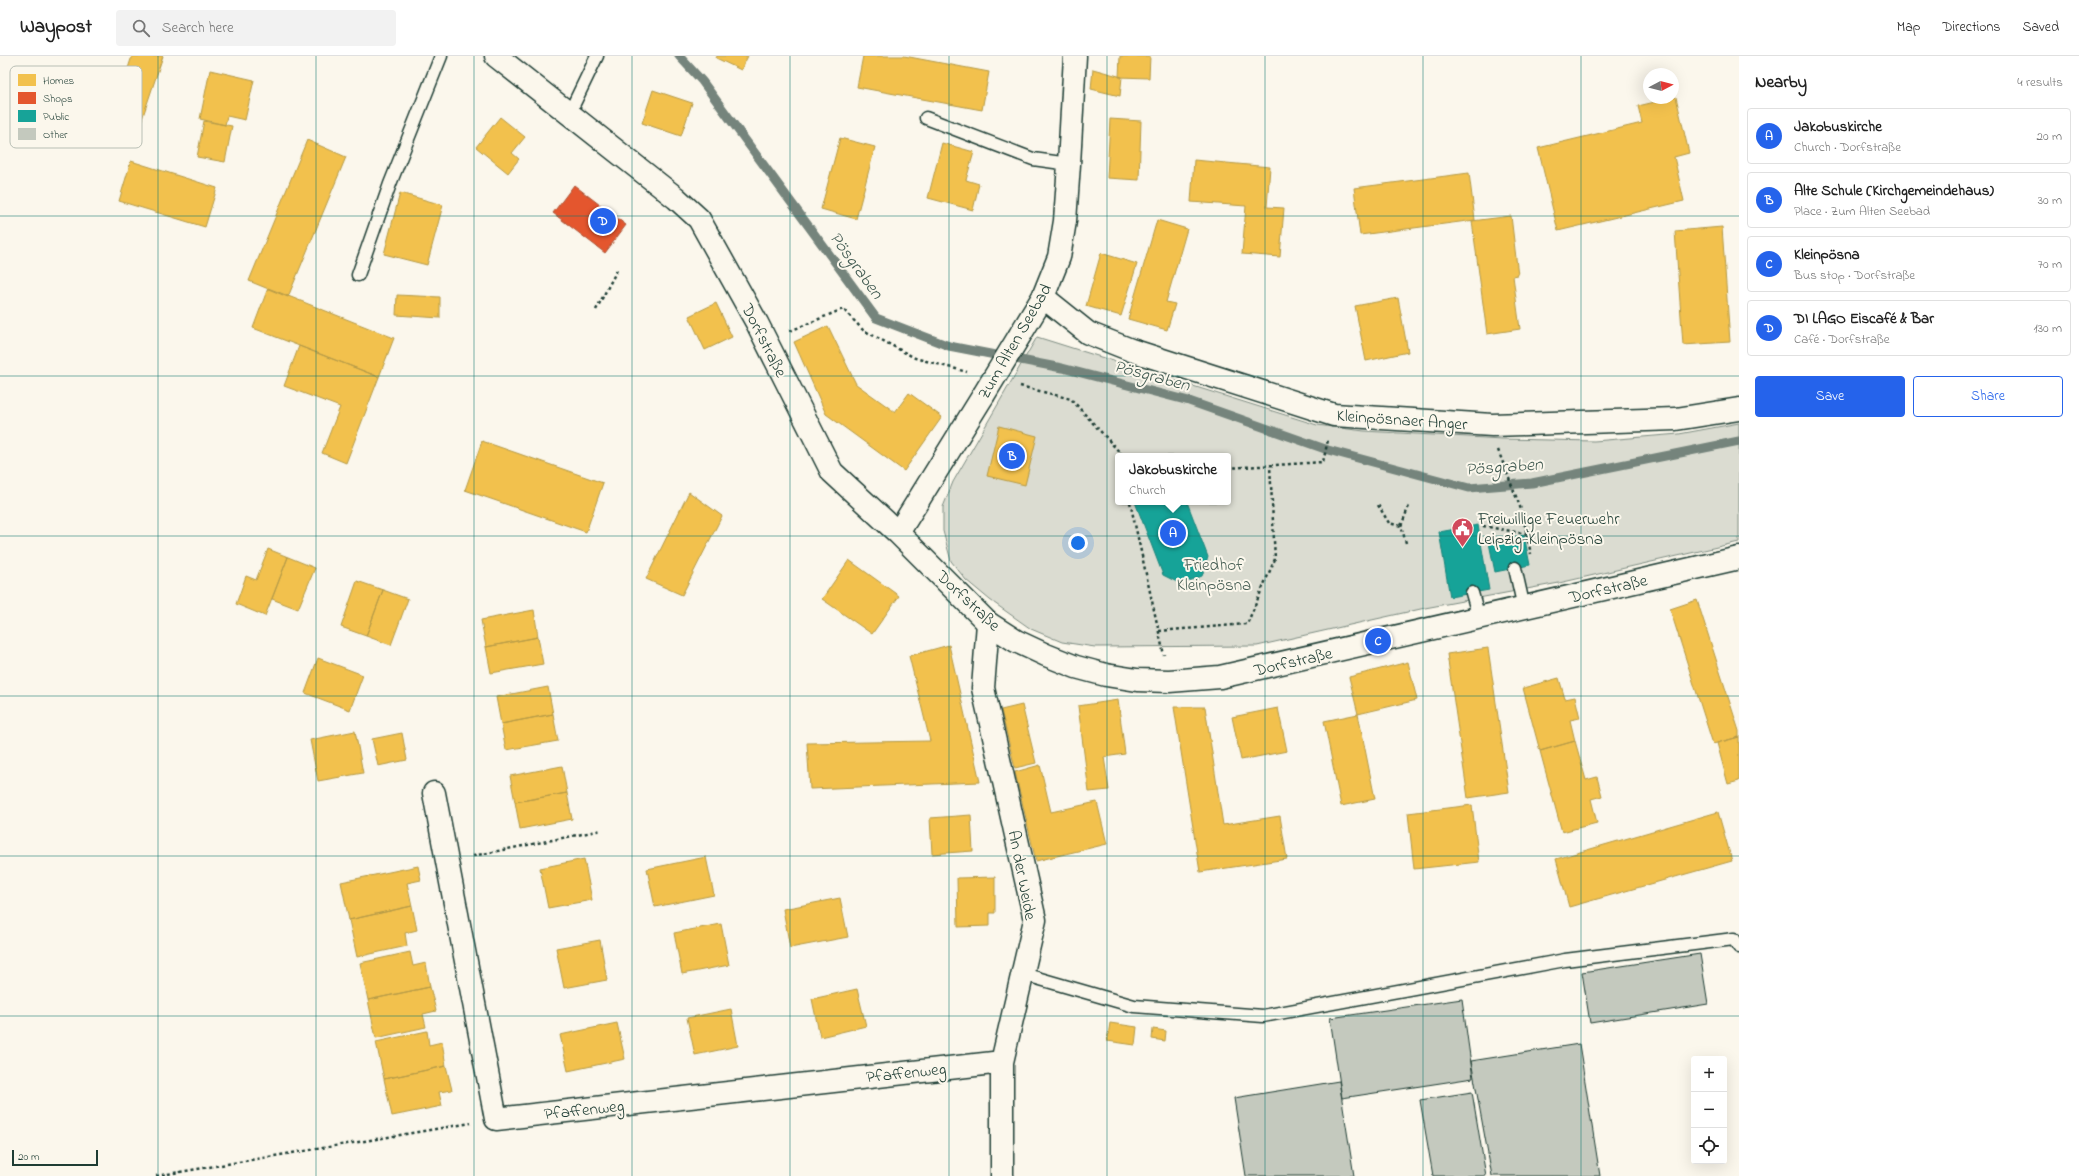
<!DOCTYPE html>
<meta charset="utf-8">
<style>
:root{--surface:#fff;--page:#f2f2f2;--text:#222;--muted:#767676;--line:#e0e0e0;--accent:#2563eb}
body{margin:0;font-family:"Indie Flower",sans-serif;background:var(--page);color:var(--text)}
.controls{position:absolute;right:12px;bottom:12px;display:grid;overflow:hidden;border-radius:4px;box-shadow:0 4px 16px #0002}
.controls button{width:36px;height:36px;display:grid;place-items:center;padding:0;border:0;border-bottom:1px solid var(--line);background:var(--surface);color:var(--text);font:20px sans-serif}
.compass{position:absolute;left:1643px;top:12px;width:36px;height:36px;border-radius:50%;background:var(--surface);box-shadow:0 4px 16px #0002;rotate:83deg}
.scale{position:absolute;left:12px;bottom:10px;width:86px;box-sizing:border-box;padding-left:4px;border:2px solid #1f3d34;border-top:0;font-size:11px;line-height:14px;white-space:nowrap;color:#1f3d34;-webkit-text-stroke:3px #fbf7ec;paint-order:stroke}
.you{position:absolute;left:1078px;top:487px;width:14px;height:14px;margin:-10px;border:3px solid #fff;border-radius:50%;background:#1a73e8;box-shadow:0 0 0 6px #1a73e833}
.badge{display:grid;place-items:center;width:26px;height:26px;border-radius:50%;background:var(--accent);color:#fff;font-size:13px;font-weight:700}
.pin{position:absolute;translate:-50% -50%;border:2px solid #fff;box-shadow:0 1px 4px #0006}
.popup{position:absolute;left:1115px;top:397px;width:116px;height:52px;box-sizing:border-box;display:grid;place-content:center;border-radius:4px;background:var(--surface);filter:drop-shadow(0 1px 3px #0005);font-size:13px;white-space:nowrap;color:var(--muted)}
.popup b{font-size:15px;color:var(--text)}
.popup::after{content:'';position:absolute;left:50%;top:100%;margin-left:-8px;border:8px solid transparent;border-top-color:var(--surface)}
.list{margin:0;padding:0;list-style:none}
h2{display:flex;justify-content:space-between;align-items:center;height:52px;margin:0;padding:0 16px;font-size:17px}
h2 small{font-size:13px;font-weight:400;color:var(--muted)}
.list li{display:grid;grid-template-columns:26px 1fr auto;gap:12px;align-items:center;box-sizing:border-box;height:56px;margin:0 8px 8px;padding:0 8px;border:1px solid var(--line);border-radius:4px}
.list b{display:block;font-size:15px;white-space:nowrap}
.list p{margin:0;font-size:13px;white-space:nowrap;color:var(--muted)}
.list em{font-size:13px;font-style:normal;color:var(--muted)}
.actions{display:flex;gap:8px;padding:12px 16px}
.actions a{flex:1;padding:9px 0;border:1px solid var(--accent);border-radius:4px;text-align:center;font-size:14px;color:var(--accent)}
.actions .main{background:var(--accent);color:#fff}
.icon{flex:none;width:22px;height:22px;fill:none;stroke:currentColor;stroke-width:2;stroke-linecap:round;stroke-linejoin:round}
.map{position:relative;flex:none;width:1739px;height:1120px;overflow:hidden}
header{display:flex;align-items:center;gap:24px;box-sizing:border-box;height:56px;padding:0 20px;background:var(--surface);border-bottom:1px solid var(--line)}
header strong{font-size:19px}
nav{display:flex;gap:22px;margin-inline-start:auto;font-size:14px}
.search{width:280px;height:36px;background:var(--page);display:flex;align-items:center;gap:10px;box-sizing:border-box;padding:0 14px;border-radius:4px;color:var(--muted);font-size:15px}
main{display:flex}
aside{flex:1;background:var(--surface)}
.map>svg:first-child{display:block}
</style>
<header>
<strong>Waypost</strong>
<div class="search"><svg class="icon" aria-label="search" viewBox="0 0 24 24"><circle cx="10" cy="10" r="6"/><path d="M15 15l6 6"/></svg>Search here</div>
<nav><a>Map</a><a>Directions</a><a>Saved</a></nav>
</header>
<main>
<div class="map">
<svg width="1739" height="1120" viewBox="0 0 1739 1120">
<rect width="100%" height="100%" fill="#fbf7ec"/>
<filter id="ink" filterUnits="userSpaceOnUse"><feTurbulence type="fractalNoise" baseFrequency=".025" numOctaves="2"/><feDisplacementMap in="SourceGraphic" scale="8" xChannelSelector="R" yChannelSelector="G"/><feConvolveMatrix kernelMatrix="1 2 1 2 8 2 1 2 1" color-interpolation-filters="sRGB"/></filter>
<g filter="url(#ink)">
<path fill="#dbdcd1" stroke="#7d8c82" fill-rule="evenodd" d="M1037,281L1317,369L1364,375L1502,383L1594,385L1679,378L1739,367V486L1559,527L1425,552L1257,590L1095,591L1062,586L1031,573L990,544L966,524L951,505L943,475V451L953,426ZM1118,400H1228V446H1118Z"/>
<path fill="#f2c14e" stroke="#b39946" d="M132,0H163L133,90L106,81Z
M717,0H748L741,14L716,2Z
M863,0H904L989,16L982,54L857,31Z
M1120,0H1150L1149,22L1119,21Z
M1093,13L1122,21L1120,40L1091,33Z
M210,14L254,24L245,64L227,60L225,69L200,63Z
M653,34L692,47L681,80L642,67Z
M1676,41L1689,97L1674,101L1684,145L1558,175L1538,92L1642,67L1638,50Z
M500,61L525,81L512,97L519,103L508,117L476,91Z
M1110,63L1141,65L1139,124L1107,122Z
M204,65L232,70L225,106L197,101Z
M840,82L875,91L856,163L821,153Z
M307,84L346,101L288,241L249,225Z
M942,87L974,96L966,124L979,128L973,154L928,142Z
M1194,104L1270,111L1267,151L1284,152L1280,201L1242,198L1246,150L1191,146Z
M131,105L217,132L205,171L119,145Z
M1469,117L1475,164L1360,179L1354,132Z
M400,137L443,149L427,209L384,198Z
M1511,160L1518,219L1513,220L1520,273L1487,278L1472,165Z
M1157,164L1187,173L1166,246L1175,248L1167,274L1128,263Z
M1722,171L1730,286L1683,289L1675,175Z
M1101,197L1137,208L1121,260L1086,250Z
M268,232L394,282L379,321L253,272Z
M397,239L440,241V262L396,259Z
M1398,242L1408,296L1366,305L1355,250Z
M716,247L732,281L705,294L689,260Z
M828,270L856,328L895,356L909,337L942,361L904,415L826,358L794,286Z
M299,290L379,321L346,407L322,397L340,351L284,330Z
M999,370L1037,380L1025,429L987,420Z
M482,385L603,427L586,476L465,434Z
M689,436L722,460L682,539L646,523Z
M268,493L288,501L265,560L236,548L246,520L256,524Z
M288,501L315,512L298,553L272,543Z
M849,504L899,540L872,578L822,543Z
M357,525L383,534L366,580L341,571Z
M383,534L408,543L391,589L366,580Z
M1697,544L1739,675V681L1713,688L1670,553Z
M534,554L538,581L486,591L481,564Z
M538,581L543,608L491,617L486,591Z
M949,589L980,726L810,733L807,687L930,685L909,600Z
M1488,592L1509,736L1468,742L1447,598Z
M318,602L363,619L350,654L305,637Z
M1408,606L1417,644L1358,658L1349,621Z
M1559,622L1565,643L1575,641L1580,662L1570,664L1575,685L1540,695L1523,632Z
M548,631L553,658L501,668L496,641Z
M1118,644L1125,698L1104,701L1109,734L1089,736L1078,650Z
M1022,649L1036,707L1015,712L1001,654Z
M1174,651H1205L1223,769L1280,760L1287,803L1200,816Z
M1278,652L1287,695L1241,704L1232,661Z
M553,658L558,685L506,694L501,668Z
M1358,658L1375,743L1341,750L1324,665Z
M355,675L363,717L318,725L310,684Z
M402,677L407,704L378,710L372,683Z
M1739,681V725L1728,728L1717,687Z
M1575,685L1586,724L1597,721L1602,740L1591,743L1597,767L1562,776L1540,695Z
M1040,709L1051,756L1097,746L1107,788L1036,805L1015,716Z
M562,710L567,737L515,746L510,720Z
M567,737L572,763L520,773L515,746Z
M1472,749L1479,806L1414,813L1408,757Z
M1718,756L1732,805L1569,851L1556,803Z
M971,759L973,795L932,798L930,762Z
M706,801L714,839L655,851L647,813Z
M584,803L592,844L548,852L540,812Z
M418,810L421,824L407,827L412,850L349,864L341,826Z
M995,821V857H990V870L958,871L957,822Z
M840,842L848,881L790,892L783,853Z
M412,850L417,874L405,877L407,890L357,901L349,864Z
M721,868L729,909L682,918L674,877Z
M600,884L607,924L564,932L556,892Z
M410,896L413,910L426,907L430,931L368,944L360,907Z
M430,931L436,955L423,958L426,971L376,982L368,944Z
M857,933L866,970L820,981L812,943Z
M731,953L738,990L695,999L687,962Z
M617,967L625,1003L568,1015L560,979Z
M1110,967L1137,971L1135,989L1107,985Z
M1153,973L1166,975L1165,985L1152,983Z
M427,975L429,989L442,986L446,1010L384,1023L376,986Z
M446,1010L452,1034L439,1036L442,1050L392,1060L384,1023Z"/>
<path fill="#e4572e" stroke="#a94f30" d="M574,129L626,169L605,197L553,157Z"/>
<path fill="#17a398" stroke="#19847a" d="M1135,446H1187L1208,501L1202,520L1181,528L1163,519Z
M1478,469L1489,534L1450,541L1439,476Z
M1524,479L1530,509L1495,516L1489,487Z"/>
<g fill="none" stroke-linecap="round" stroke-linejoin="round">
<path stroke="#74847b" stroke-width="9" d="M679,0L702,25L876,262L949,290L1062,312L1189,345L1328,394L1469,432L1532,427L1739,385"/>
</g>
<path fill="#c4c9be" stroke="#1f3d34" d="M1700,898L1708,948L1590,967L1582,916Z
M1462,943L1473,1022L1342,1042L1330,962Z
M1579,988L1600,1120H1492L1471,1005Z
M1339,1025L1354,1120H1246L1234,1042Z
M1472,1036L1486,1120H1433L1420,1044Z"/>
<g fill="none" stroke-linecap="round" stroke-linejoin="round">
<defs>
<path id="service" d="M569,58L597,0
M926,62L1033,103L1069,108
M358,219L390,128L441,0
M1515,512L1524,552
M1472,537L1479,562
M1023,918L1134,950L1263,960L1565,904L1734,883L1739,891"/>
<path id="minor" d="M1043,241L1088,277L1131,294L1334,359L1492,369L1676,363L1739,353
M988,567L983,632L1035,864L1002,1006V1120
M434,737L496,1063L1002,1006"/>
<path id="tertiary" d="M496,0L676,142L699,163L757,267L832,416L898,477L988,567L1016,585L1046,599L1076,611L1106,619L1137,624L1169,625L1220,621L1739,502
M1020,279L1043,241L1059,201L1065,165L1069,108L1075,0
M898,477L983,340"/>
</defs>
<use href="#service" stroke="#1f3d34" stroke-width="15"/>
<use href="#minor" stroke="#1f3d34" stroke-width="25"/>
<use href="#tertiary" stroke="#1f3d34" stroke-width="25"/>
<path stroke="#1f3d34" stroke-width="2.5" stroke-dasharray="3 3" stroke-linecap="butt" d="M596,254L617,214
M790,275L843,253L863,274L915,302L967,316
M1020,330L1071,343L1123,400
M1498,394L1522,456L1531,498
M1228,412L1323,406L1328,384
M1130,446L1164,599
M1378,449L1389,467L1401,470
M1483,470L1527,478
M1406,487L1401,470L1409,450
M1159,575L1247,568L1275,503L1270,410
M473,800L602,774
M156,1120L471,1067"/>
<use href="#service" stroke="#fbf7ec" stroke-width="12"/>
<use href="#minor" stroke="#fbf7ec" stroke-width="22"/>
<use href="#tertiary" stroke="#fbf7ec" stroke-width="22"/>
<defs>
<path id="tertiary-bridge" d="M983,340L1020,279"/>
</defs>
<use href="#tertiary-bridge" stroke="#1f3d34" stroke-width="25" stroke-linecap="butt"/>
<use href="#tertiary-bridge" stroke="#fbf7ec" stroke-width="22"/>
</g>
</g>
<path fill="none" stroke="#0f766e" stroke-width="1" stroke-opacity="0.55" d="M158,0V1120M316,0V1120M474,0V1120M632,0V1120M790,0V1120M949,0V1120M1107,0V1120M1265,0V1120M1423,0V1120M1581,0V1120M0,160H1739M0,320H1739M0,480H1739M0,640H1739M0,800H1739M0,960H1739"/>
<defs>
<symbol id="civic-pin" viewBox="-11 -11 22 30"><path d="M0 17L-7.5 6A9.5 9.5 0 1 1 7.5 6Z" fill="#d1495b" stroke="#fbf7ec"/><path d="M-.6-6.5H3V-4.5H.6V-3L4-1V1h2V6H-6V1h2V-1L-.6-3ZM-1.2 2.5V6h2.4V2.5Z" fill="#fff"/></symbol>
</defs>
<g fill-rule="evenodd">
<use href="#civic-pin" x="1450" y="460" width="25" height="34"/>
</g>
<g text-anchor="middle" stroke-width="4" stroke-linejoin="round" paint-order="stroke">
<g font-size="17" fill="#1f3d34" stroke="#fbf7ec">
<text transform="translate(765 284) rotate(63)" y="6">Dorfstraße</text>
<text transform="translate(1014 285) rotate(-60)" y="6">Zum Alten Seebad</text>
<text transform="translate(1402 363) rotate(4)" y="6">Kleinpösnaer Anger</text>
<text transform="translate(1608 532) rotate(-13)" y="6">Dorfstraße</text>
<text transform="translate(969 544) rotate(43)" y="6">Dorfstraße</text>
<text transform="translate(1293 605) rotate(-13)" y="6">Dorfstraße</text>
<text transform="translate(1023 819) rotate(79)" y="6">An der Weide</text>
<text transform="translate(906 1016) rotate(-6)" y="6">Pfaffenweg</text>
<text transform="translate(584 1053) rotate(-6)" y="6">Pfaffenweg</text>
</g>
<g font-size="17" fill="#1f3d34" stroke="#fbf7ec" text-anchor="start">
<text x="1478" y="468">Freiwillige Feuerwehr<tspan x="1478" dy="20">Leipzig-Kleinpösna</tspan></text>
</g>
<g font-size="17" fill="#455d53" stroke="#fbf7ec">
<text x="1214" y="514">Friedhof<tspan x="1214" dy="20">Kleinpösna</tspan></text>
</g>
<g font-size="18" font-style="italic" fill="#425b52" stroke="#fbf7ec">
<text transform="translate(857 209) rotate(54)" y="6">Pösgraben</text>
<text transform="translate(1152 319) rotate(15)" y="6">Pösgraben</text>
<text transform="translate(1504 410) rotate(-4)" y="6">Pösgraben</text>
</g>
</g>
<rect x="10" y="10" width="132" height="82" rx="6" fill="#fbf7ec" stroke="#b9bfb5" stroke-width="1"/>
<rect x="18" y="18" width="18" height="12" fill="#f2c14e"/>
<rect x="18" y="36" width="18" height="12" fill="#e4572e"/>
<rect x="18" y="54" width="18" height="12" fill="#17a398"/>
<rect x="18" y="72" width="18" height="12" fill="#c4c9be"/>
<g font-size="11" fill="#1f3d34">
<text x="43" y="28">Homes</text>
<text x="43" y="46">Shops</text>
<text x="43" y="64">Public</text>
<text x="43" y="82">Other</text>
</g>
</svg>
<div class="controls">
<button>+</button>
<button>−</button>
<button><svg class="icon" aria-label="locate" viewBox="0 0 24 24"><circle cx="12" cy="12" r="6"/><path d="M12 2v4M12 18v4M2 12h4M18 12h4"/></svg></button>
</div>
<svg class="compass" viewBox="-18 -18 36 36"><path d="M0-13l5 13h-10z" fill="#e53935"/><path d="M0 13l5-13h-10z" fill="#767676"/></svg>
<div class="scale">20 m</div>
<div class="you"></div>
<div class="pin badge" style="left:1173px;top:477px">A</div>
<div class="popup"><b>Jakobuskirche</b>Church</div>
<div class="pin badge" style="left:1012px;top:400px">B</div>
<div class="pin badge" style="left:1378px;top:585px">C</div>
<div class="pin badge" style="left:603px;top:165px">D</div>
</div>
<aside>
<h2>Nearby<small>4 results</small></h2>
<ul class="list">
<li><span class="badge">A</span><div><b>Jakobuskirche</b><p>Church · Dorfstraße</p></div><em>20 m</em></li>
<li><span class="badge">B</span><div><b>Alte Schule (Kirchgemeindehaus)</b><p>Place · Zum Alten Seebad</p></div><em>30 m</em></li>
<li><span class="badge">C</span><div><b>Kleinpösna</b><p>Bus stop · Dorfstraße</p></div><em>70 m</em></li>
<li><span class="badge">D</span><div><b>DI LAGO Eiscafé &amp; Bar</b><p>Café · Dorfstraße</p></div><em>130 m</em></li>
</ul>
<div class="actions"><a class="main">Save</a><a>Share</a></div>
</aside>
</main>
